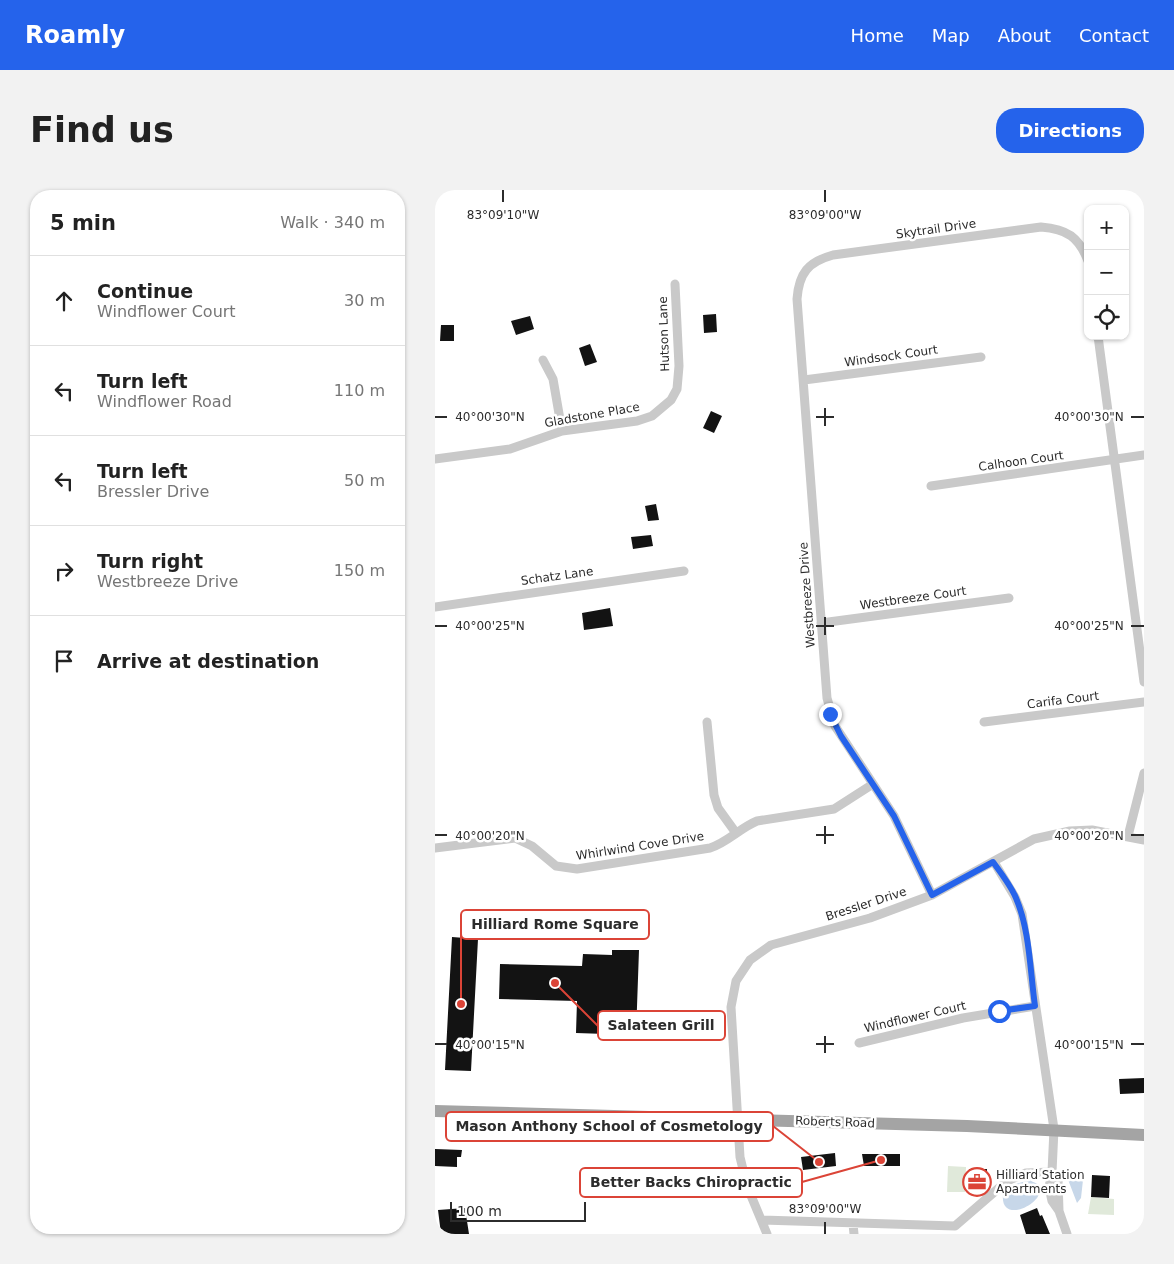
<!DOCTYPE html>
<meta charset="utf-8">
<style>
:root{--surface:#fff;--page:#f2f2f2;--text:#222;--muted:#767676;--line:#e0e0e0;--accent:#2563eb}
body{margin:0;font-family:"DejaVu Sans",sans-serif;background:var(--page);color:var(--text)}
.controls{position:absolute;right:15px;top:15px;display:grid;overflow:hidden;border-radius:10px;box-shadow:0 1px 4px #0004}
.controls button{width:45px;height:45px;display:grid;place-items:center;padding:0;border:0;border-bottom:1px solid var(--line);background:var(--surface);color:var(--text);font:25px sans-serif}
.scale{position:absolute;left:15px;bottom:12px;width:136px;box-sizing:border-box;padding-left:5px;border:2px solid #2c2c2c;border-top:0;font-size:14px;line-height:18px;white-space:nowrap;color:#2c2c2c;-webkit-text-stroke:4px #fff;paint-order:stroke}
.stop{position:absolute;width:15px;height:15px;margin:-11px;border:4px solid #2563eb;border-radius:50%;background:#fff}
.stop.end{background:#2563eb;border-color:#fff;box-shadow:0 1px 5px #0008}
.list{margin:0;padding:0;list-style:none}
h2{display:flex;justify-content:space-between;align-items:center;height:65px;margin:0;padding:0 20px;font-size:21px}
h2 small{font-size:16px;font-weight:400;color:var(--muted)}
.list li{display:grid;grid-template-columns:32px 1fr auto;gap:15px;align-items:center;box-sizing:border-box;height:90px;padding:0 20px;border-top:1px solid var(--line)}
.list b{display:block;font-size:19px;white-space:nowrap}
.list p{margin:0;font-size:16px;white-space:nowrap;color:var(--muted)}
.list em{font-size:16px;font-style:normal;color:var(--muted)}
.icon{flex:none;width:28px;height:28px;fill:none;stroke:currentColor;stroke-width:2;stroke-linecap:round;stroke-linejoin:round}
.map{position:relative;flex:none;width:709px;height:1044px;overflow:hidden;border-radius:20px}
header{display:flex;align-items:center;gap:30px;box-sizing:border-box;height:70px;padding:0 25px;background:var(--accent);color:#fff}
header strong{font-size:24px}
nav{display:flex;gap:28px;margin-inline-start:auto;font-size:18px}
.intro{display:flex;align-items:center;justify-content:space-between;box-sizing:border-box;height:120px;padding:0 30px}
h1{margin:0;font-size:35px}
.button{padding:12px 22px;border-radius:20px;background:var(--accent);color:#fff;font-size:18px;font-weight:700}
main{display:flex;gap:30px;padding:0 30px}
aside{flex:1;background:var(--surface);border-radius:20px;box-shadow:0 1px 4px #0004}
.map>svg:first-child{display:block}
</style>
<header>
<strong>Roamly</strong>
<nav><a>Home</a><a>Map</a><a>About</a><a>Contact</a></nav>
</header>
<div class="intro"><h1>Find us</h1><a class="button">Directions</a></div>
<main>
<aside>
<h2>5 min<small>Walk · 340 m</small></h2>
<ul class="list">
<li><svg class="icon" aria-label="ahead" viewBox="0 0 24 24"><path d="M12 20V5M6 11l6-6 6 6"/></svg><div><b>Continue</b><p>Windflower Court</p></div><em>30 m</em></li>
<li><svg class="icon" aria-label="left" viewBox="0 0 24 24"><path d="M17 20v-9H6M10 6l-5 5 5 5"/></svg><div><b>Turn left</b><p>Windflower Road</p></div><em>110 m</em></li>
<li><svg class="icon" aria-label="left" viewBox="0 0 24 24"><path d="M17 20v-9H6M10 6l-5 5 5 5"/></svg><div><b>Turn left</b><p>Bressler Drive</p></div><em>50 m</em></li>
<li><svg class="icon" aria-label="right" viewBox="0 0 24 24"><path d="M7 20v-9h11M14 6l5 5-5 5"/></svg><div><b>Turn right</b><p>Westbreeze Drive</p></div><em>150 m</em></li>
<li><svg class="icon" aria-label="arrive" viewBox="0 0 24 24"><path d="M6 21V4h12l-3 4 3 4H6"/></svg><div><b>Arrive at destination</b></div></li>
</ul>
</aside>
<div class="map">
<svg width="709" height="1044" viewBox="0 0 709 1044">
<rect width="100%" height="100%" fill="#fff"/>
<path fill="#e0e9da" d="M513,976L531,977L530,1002H512Z
M656,1007L679,1009V1025L653,1024Z"/>
<path fill="#c7d7e9" d="M637,982L644,983L648,990L646,1008L642,1013L632,987Z
M594,990L605,995C611,1014 565,1035 568,1005L581,994Z"/>
<path fill="#131313" d="M281,124L282,142L269,143L268,125Z
M95,126L99,139L81,145L76,131Z
M6,135H19V151H5Z
M155,154L162,172L150,176L144,158Z
M276,221L287,226L279,243L268,238Z
M221,314L224,330L213,331L210,316Z
M216,345L218,356L198,359L196,347Z
M175,418L178,436L149,440L147,423Z
M17,747L43,749L36,881L10,880Z
M177,760H204L201,845L141,843L142,811L64,809L65,774L147,776L148,764L177,765Z
M709,888V903L685,904L684,889Z
M0,959L27,960L26,967H22V977L0,976Z
M400,963L401,976L368,980L366,967Z
M427,964H465V976H429Z
M534,979H552L551,1001L549,1003L533,1002Z
M657,985L675,986L674,1008L656,1007Z
M30,1018L34,1044H6L3,1020Z
M602,1018L605,1026L607,1025L615,1044H591L585,1025Z"/>
<g fill="none" stroke-linecap="round" stroke-linejoin="round">
<path stroke="#c9c9c9" stroke-width="9" d="M663,146L709,492
M108,170L118,189L127,241
M369,190L546,167
M0,269L75,259L127,241L202,231L217,226L236,210L242,199L244,176L240,94
M496,296L709,265
M0,417L249,381
M386,433L574,408
M272,532L279,605L283,618L301,643
M549,532L709,512
M693,646L709,583
M0,658L80,648L97,656L121,676L142,679L275,658C293,652 305,638 322,631L399,619L438,594
M559,672L580,707L587,724L619,939L617,982L614,997L617,1011L624,1021L632,1044
M497,705L459,626L400,536L392,508L362,109C364,83 373,72 398,65L606,37C632,39 644,47 653,71
M424,853L528,828L600,816
M617,982L623,990L624,1021
M327,1030L520,1036L572,991L591,983L617,982
M418,1034L419,1044
M332,1044L312,996L305,967L296,817L301,791L315,770L336,755L435,728L497,705L599,649L635,641L657,640L709,650"/>
<path stroke="#a4a4a4" stroke-width="12" d="M0,921L532,936L709,945"/>
</g>
<g fill="none" stroke-linecap="round" stroke-linejoin="round">
<path stroke="#2563eb" stroke-width="6" d="M395,524L406,546L459,626L497,705L558,672C566,683 576,696 581,708C595,741 595,781 600,816L564,821"/>
</g>
<path fill="none" stroke="#2c2c2c" stroke-width="2" d="M68,0V12M390,0V12M390,218V236M0,227H12M381,227H399M696,227H709M390,427V445M0,436H12M381,436H399M696,436H709M390,636V654M0,645H12M381,645H399M696,645H709M390,846V863M0,854H12M381,854H399M696,854H709M390,1032V1044"/>
<defs>
<symbol id="office-ring" viewBox="-11 -11 22 22"><circle r="9.5" fill="#fff" stroke="#db4437" stroke-width="1.5"/><path d="M-6-3h4V-5.5h4V-3h4V5H-6ZM-1-4.5V-3h2v-1.5ZM-6 0V1H6V0Z" fill="#db4437"/></symbol>
</defs>
<g fill-rule="evenodd">
<use href="#office-ring" x="526" y="976" width="32" height="32"/>
</g>
<g text-anchor="middle" stroke-width="5" stroke-linejoin="round" paint-order="stroke">
<g font-size="12" fill="#2c2c2c" stroke="#fff">
<text transform="translate(501 39) rotate(-8)" y="4">Skytrail Drive</text>
<text transform="translate(229 144) rotate(-92)" y="4">Hutson Lane</text>
<text transform="translate(456 166) rotate(-8)" y="4">Windsock Court</text>
<text transform="translate(157 225) rotate(-10)" y="4">Gladstone Place</text>
<text transform="translate(586 271) rotate(-8)" y="4">Calhoon Court</text>
<text transform="translate(122 386) rotate(-8)" y="4">Schatz Lane</text>
<text transform="translate(372 405) rotate(-94)" y="4">Westbreeze Drive</text>
<text transform="translate(478 408) rotate(-8)" y="4">Westbreeze Court</text>
<text transform="translate(628 510) rotate(-7)" y="4">Carifa Court</text>
<text transform="translate(205 656) rotate(-9)" y="4">Whirlwind Cove Drive</text>
<text transform="translate(431 714) rotate(-18)" y="4">Bressler Drive</text>
<text transform="translate(480 827) rotate(-13)" y="4">Windflower Court</text>
<text transform="translate(400 932) rotate(2)" y="4">Roberts Road</text>
</g>
<g font-size="12" fill="#2c2c2c" stroke="#fff" text-anchor="start">
<text x="561" y="989">Hilliard Station<tspan x="561" dy="14">Apartments</tspan></text>
</g>
</g>
<g font-size="12" text-anchor="middle" fill="#2c2c2c" stroke="#fff" stroke-width="5" stroke-linejoin="round" paint-order="stroke">
<text x="68" y="29">83°09'10"W</text>
<text x="390" y="29">83°09'00"W</text>
<text x="55" y="231">40°00'30"N</text>
<text x="654" y="231">40°00'30"N</text>
<text x="55" y="440">40°00'25"N</text>
<text x="654" y="440">40°00'25"N</text>
<text x="55" y="650">40°00'20"N</text>
<text x="654" y="650">40°00'20"N</text>
<text x="55" y="859">40°00'15"N</text>
<text x="654" y="859">40°00'15"N</text>
<text x="390" y="1023">83°09'00"W</text>
</g>
<path fill="none" stroke="#db4437" stroke-width="2" d="M26 814L26 734M120 793L163 836M384 972L338 936M446 970L367 992"/>
<g fill="#db4437" stroke="#fff" stroke-width="2">
<circle cx="26" cy="814" r="5"/>
<circle cx="120" cy="793" r="5"/>
<circle cx="384" cy="972" r="5"/>
<circle cx="446" cy="970" r="5"/>
</g>
<g fill="#fff" stroke="#db4437" stroke-width="2">
<rect x="26" y="720" width="188" height="29" rx="5"/>
<rect x="163" y="821" width="127" height="29" rx="5"/>
<rect x="11" y="922" width="327" height="29" rx="5"/>
<rect x="145" y="978" width="222" height="29" rx="5"/>
</g>
<g font-size="14" text-anchor="middle" font-weight="bold" fill="#2c2c2c">
<text x="120" y="739">Hilliard Rome Square</text>
<text x="226" y="840">Salateen Grill</text>
<text x="174" y="941">Mason Anthony School of Cosmetology</text>
<text x="256" y="997">Better Backs Chiropractic</text>
</g>
</svg>
<div class="controls">
<button>+</button>
<button>−</button>
<button><svg class="icon" aria-label="locate" viewBox="0 0 24 24"><circle cx="12" cy="12" r="6"/><path d="M12 2v4M12 18v4M2 12h4M18 12h4"/></svg></button>
</div>
<div class="scale">100 m</div>
<div class="stop" style="left:564px;top:821px"></div>
<div class="stop end" style="left:395px;top:524px"></div>
</div>
</main>
